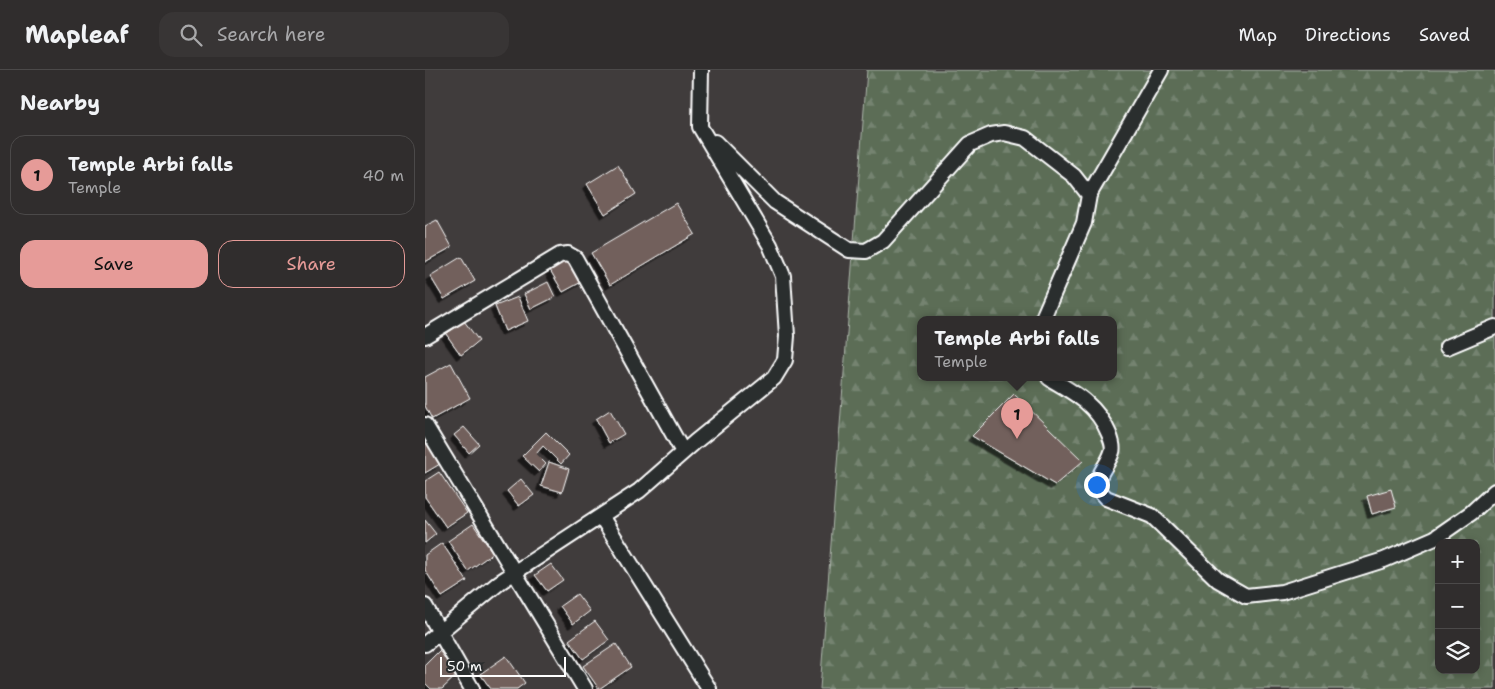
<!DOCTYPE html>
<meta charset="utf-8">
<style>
:root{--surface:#302d2d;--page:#383535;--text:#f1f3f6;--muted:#a8a8aa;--line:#4b4949;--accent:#e69b98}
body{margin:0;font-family:"Shantell Sans",sans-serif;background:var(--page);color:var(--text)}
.controls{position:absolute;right:15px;bottom:15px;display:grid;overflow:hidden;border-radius:10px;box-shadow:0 2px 8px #0003}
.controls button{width:45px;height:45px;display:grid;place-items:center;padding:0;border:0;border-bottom:1px solid var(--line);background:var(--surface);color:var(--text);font:25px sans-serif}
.scale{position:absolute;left:15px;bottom:12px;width:126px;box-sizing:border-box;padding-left:5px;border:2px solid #fff;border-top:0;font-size:14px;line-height:18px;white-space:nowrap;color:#fff;-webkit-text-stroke:4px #2a2d2e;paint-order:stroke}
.you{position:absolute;left:671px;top:414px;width:18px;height:18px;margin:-12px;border:4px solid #fff;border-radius:50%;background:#1a73e8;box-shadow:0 0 0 8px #1a73e833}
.badge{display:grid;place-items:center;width:32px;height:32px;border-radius:50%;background:var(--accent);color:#111;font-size:16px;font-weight:700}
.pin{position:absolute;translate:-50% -41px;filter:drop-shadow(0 1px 2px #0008)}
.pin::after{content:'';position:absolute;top:26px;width:18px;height:15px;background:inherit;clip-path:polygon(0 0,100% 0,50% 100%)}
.popup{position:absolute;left:492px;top:246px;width:200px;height:65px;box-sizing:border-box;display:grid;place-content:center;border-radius:10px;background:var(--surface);filter:drop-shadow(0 1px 4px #0005);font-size:16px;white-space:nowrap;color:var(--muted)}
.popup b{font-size:19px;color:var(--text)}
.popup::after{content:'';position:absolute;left:50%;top:100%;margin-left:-10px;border:10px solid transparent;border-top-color:var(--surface)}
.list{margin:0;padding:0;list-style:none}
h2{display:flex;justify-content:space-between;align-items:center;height:65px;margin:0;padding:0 20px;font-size:21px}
h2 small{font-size:16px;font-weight:400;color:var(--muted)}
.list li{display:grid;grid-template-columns:32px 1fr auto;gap:15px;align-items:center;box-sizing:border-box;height:80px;margin:0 10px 10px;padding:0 10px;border:1px solid var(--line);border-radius:15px}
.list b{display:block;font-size:19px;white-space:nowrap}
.list p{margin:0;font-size:16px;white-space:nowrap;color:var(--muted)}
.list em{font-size:16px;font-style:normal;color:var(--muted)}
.actions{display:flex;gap:10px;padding:15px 20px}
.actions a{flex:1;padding:11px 0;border:1px solid var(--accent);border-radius:15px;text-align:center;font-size:18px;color:var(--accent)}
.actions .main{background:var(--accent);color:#111}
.icon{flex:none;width:28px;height:28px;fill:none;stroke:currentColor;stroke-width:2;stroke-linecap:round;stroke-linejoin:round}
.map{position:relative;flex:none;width:1070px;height:619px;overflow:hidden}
header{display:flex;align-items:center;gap:30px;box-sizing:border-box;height:70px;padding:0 25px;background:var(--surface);border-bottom:1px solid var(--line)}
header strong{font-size:24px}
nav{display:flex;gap:28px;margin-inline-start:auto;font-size:18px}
.search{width:350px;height:45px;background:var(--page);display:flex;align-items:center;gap:12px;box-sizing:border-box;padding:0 18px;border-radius:15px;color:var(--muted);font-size:19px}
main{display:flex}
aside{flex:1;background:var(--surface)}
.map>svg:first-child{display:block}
</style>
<header>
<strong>Mapleaf</strong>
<div class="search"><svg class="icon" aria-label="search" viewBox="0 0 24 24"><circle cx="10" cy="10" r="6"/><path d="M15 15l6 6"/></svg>Search here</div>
<nav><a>Map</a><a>Directions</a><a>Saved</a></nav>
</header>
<main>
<aside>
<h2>Nearby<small></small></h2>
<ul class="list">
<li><span class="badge">1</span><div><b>Temple Arbi falls</b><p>Temple</p></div><em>40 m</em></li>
</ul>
<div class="actions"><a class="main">Save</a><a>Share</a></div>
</aside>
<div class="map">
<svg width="1070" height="619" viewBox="0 0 1070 619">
<defs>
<pattern id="forest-firs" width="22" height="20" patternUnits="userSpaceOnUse" patternTransform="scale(1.25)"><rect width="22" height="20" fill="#5b6d57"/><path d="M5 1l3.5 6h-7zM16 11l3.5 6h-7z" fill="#748370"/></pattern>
<filter id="shadow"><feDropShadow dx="-4.5" dy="4.5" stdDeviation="0" flood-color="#0009"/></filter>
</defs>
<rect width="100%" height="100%" fill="#403c3c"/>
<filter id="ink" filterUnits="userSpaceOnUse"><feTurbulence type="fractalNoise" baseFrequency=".02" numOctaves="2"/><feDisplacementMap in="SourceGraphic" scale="10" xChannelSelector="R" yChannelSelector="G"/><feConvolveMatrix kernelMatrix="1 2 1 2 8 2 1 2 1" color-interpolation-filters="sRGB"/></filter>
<g filter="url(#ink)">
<path fill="url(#forest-firs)" stroke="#adb6ab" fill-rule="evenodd" d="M442,0H1070V619H395ZM496,250H688V308H496ZM1014,473H1051V600H1014Z"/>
<path fill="#72605b" stroke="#fff" filter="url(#shadow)" d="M193,95L211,124L180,144L162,114Z
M251,133L270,164L185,215L166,183Z
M12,150L27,177L0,192V156Z
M36,187L50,211L19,229L5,206Z
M146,187L160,210L138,222L125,200Z
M123,212L130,227L106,239L99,224Z
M93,227L103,251L80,261L70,236Z
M39,251L54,271L36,285L21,264Z
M26,293L45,328L7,349L0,336V307Z
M589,324L658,391L630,415L547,366Z
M185,340L199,364L184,373L171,349Z
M39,357L54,374L44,383L29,365Z
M121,362L144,385L136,394L118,376L111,384L121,394L114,402L97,386Z
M0,368L15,394L0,403Z
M124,392L144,399L137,422L116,416Z
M14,402L42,443L21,457L0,427V411Z
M96,409L109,425L94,436L82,421Z
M966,419L971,437L947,444L942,426Z
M0,450L11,464L0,473Z
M48,454L68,483L43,501L23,471Z
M17,473L42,511L17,527L0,500V485Z
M126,494L138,510L122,521L110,505Z
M152,524L165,541L148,554L135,536Z
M170,551L184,570L158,589L144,570Z
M191,574L206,597L174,619L158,596Z
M14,581L34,603L17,619H6L0,613V595Z
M81,586L100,613L92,619H66L55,604Z"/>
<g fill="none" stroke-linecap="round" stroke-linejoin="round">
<defs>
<path id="street" d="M290,72L350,132L424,180L441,181L458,171L545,74L566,65L579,63L600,68L649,106L664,125L659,153L617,250
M664,125L736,0
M0,266L135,185L143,184L150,188L258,382
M1022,277L1070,257
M624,308C650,323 672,335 684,364C686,369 689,377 687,382C683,395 674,401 671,417L681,428L727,446L793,510L821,526L857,522L959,490L1010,468L1046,443L1070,421
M0,355L160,619
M176,446L284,619
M0,536L47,619
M0,574L75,512L214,421L270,372L349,308L360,290L362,266L358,206L345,175L275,57L276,0"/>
</defs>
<use href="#street" stroke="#fff" stroke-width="18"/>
<use href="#street" stroke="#2a2d2e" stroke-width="14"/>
</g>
</g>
</svg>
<div class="controls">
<button>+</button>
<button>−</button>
<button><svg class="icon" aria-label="layers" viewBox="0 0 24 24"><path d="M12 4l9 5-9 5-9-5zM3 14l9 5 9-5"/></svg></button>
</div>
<div class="scale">50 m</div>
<div class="you"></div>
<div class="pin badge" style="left:592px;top:369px">1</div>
<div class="popup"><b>Temple Arbi falls</b>Temple</div>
</div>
</main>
